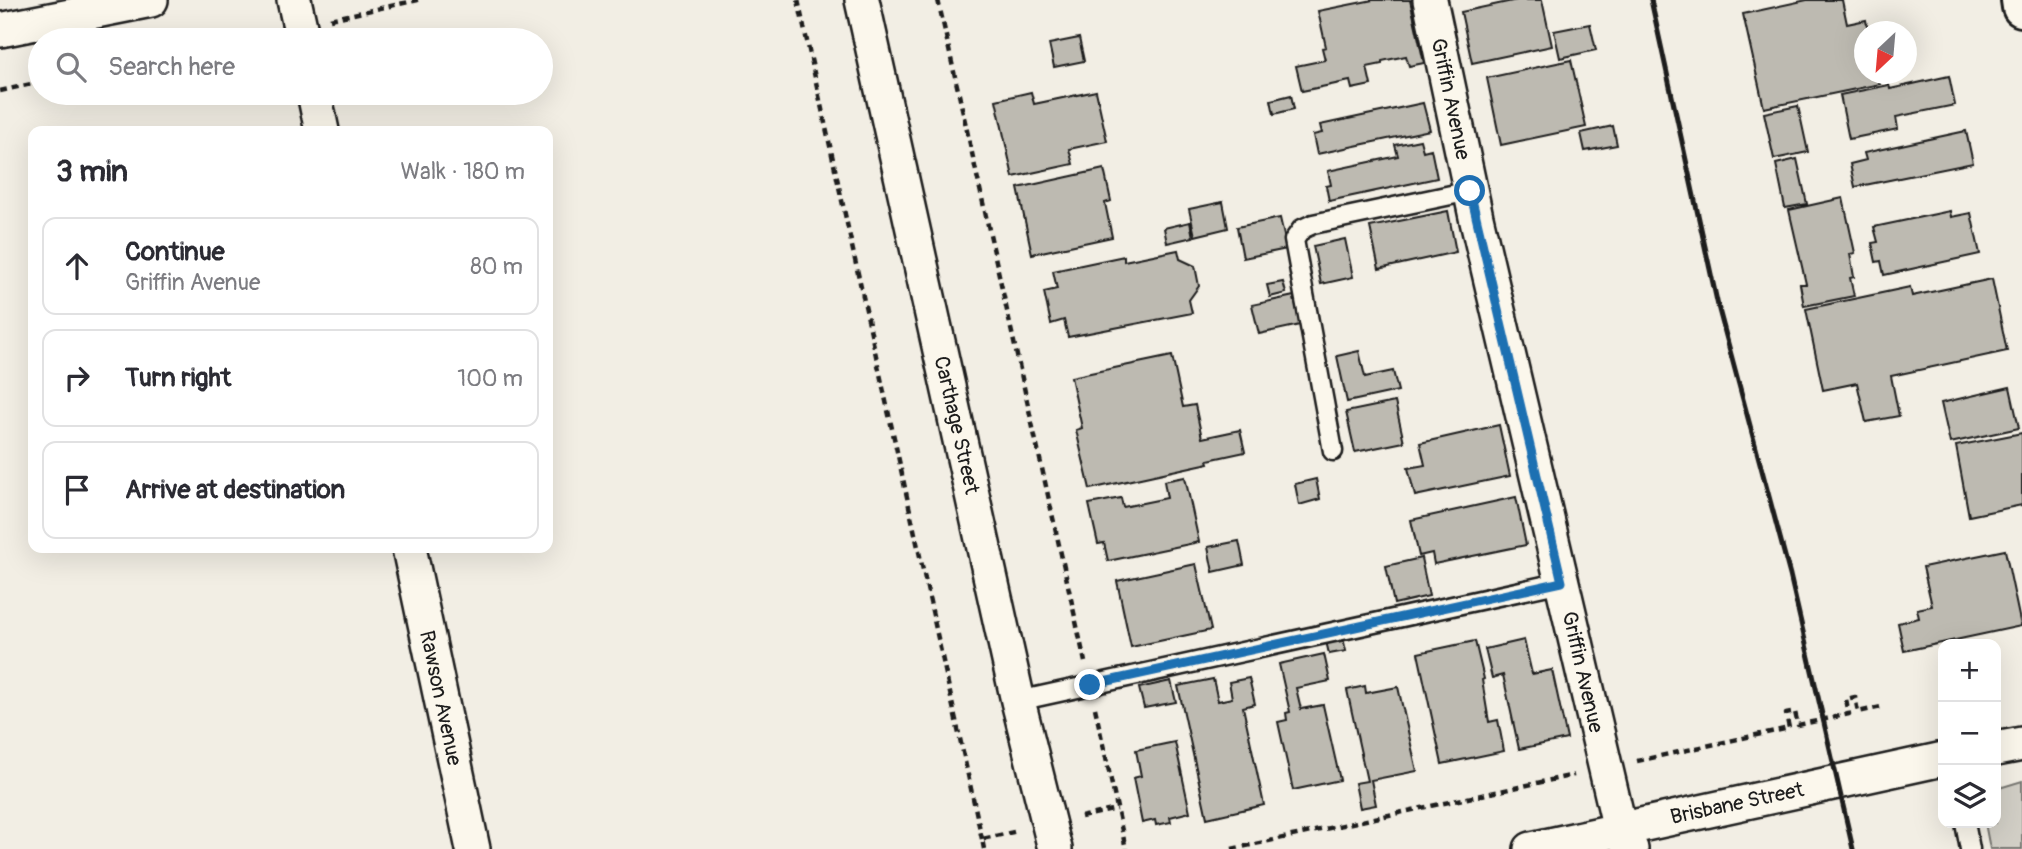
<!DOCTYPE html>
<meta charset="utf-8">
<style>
:root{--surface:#fff;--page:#f7f7f7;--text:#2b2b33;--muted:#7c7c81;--line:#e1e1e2}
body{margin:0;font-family:Pangolin,sans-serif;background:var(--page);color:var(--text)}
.controls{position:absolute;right:21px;bottom:21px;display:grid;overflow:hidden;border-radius:14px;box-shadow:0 7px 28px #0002}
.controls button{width:63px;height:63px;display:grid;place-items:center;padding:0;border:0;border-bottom:2px solid var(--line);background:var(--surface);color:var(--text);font:35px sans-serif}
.compass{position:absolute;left:1854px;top:21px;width:63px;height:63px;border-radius:50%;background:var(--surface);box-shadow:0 7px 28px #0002;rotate:206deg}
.stop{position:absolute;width:21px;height:21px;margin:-16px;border:5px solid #1f6fb2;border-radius:50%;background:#fff}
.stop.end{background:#1f6fb2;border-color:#fff;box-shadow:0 2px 7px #0008}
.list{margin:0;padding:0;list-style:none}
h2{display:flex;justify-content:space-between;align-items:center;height:91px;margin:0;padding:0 28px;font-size:30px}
h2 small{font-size:23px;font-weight:400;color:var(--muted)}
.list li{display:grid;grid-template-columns:46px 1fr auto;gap:21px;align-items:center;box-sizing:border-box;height:98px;margin:0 14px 14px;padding:0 14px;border:2px solid var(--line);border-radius:14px}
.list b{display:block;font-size:26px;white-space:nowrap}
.list p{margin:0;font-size:23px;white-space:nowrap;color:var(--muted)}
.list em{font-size:23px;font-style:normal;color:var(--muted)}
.icon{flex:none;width:38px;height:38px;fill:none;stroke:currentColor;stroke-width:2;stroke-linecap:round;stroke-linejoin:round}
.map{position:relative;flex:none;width:2022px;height:849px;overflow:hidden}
.search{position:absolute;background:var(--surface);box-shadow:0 7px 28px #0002;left:28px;top:28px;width:525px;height:77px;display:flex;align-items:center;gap:18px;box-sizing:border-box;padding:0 24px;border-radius:38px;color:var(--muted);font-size:26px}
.panel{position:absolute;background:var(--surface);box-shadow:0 7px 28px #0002;left:28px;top:126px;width:525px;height:427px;border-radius:14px}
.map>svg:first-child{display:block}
</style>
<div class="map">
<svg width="2022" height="849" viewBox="0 0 2022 849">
<rect width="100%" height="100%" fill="#f2eee4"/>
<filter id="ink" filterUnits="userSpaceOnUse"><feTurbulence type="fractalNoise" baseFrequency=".0143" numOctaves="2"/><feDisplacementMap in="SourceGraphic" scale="14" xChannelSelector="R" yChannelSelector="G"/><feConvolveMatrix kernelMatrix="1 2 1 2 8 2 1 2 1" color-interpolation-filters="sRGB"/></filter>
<g filter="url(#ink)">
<path fill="#d2cfc6" stroke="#777671" stroke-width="2" d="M2022,781V849H1990L1985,823H1996V789Z"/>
<path fill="#bdbab1" stroke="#1c1c1c" stroke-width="2" d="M1373,0H1410L1424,63L1409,66L1406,56L1382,61V64L1367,67L1371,85L1352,89L1350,81L1302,91L1296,66L1325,60L1322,48L1326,47L1318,11Z
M1517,0H1542L1552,46L1472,63L1461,12Z
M1807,0H1842L1847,24L1866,20L1868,32H1864V74H1877L1880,84L1764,108L1743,14Z
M1590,24L1596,50L1560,58L1554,31Z
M1079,38L1084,61L1054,67L1049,44Z
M1571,60L1586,127L1501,145L1487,78Z
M1949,76L1955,105L1896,117L1898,129L1849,139L1840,95L1889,85L1890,89Z
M1096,91L1107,141L1069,149L1073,164L1013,177L996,100L1031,92L1034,104Z
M1291,95L1294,109L1274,114L1271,100Z
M1423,103L1430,130L1317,154L1313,135L1322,133L1320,125Z
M1798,106L1808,152L1774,159L1764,113Z
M1613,126L1617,145L1585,151L1581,133Z
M1966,131L1973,163L1855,187L1850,164L1866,160L1864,153Z
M1420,140L1423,151L1431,149L1437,178L1329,201L1326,186L1331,185L1328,171L1398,156L1395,145Z
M1797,159L1807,204L1785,208L1776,164Z
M1104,169L1111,201L1105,203L1112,237L1032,254L1018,188Z
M1843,198L1855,253L1850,254L1854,277L1850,278L1854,296L1804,306L1800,284H1806L1789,210Z
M1223,202L1228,228L1195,236L1189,209Z
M1448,211L1456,252L1379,269L1370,227Z
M1950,211L1951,217L1971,213L1980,254L1884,275L1881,261L1876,262L1872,243L1878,242L1874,227Z
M1280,218L1287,249L1243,258L1237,227Z
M1190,222L1193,237L1167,243L1164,228Z
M1345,239L1353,277L1321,284L1313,246Z
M1178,250L1180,259L1195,266L1199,286L1189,300L1192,313L1068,337L1064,320L1051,324L1044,292L1057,289L1053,271L1124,256V261Z
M1992,279L2007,351L1891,376L1899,416L1866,422L1857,383L1823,390L1806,309L1910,287L1912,296Z
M1283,282L1286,293L1270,297L1267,285Z
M1294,296L1300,325L1259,334L1252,305Z
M1359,351L1365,377L1393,371L1398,391L1347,402L1337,356Z
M1172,356L1183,407L1195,405L1202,438L1240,430L1245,452L1208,460L1209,463L1090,489L1076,430L1082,428L1071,377Z
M2010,387L2019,428L1950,443L1941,403Z
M1395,402L1404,442L1355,452L1346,412Z
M1499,425L1510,476L1415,496L1408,468L1425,465L1420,443Z
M2022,433V505L1969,516L1956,446Z
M1185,477L1199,542L1108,561L1104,543L1098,544L1089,504L1121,498L1123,507L1167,498L1164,481Z
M1316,479L1320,499L1299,505L1295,484Z
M1516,497L1526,545L1434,564L1432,553L1419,556L1411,520Z
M1239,541L1244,565L1213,572L1208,547Z
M2005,550L2021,626L1904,651L1898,623L1919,618L1917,609L1932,606L1923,567Z
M1421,558L1429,596L1394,604L1386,566Z
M1196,564L1211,630L1131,647L1117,581Z
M1343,638L1346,651L1329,654L1326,641Z
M1524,640L1532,674L1552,670L1567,739L1519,749L1503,675L1492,678L1485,649Z
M1475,641L1484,679L1482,680L1489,722L1498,720L1504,751L1442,764L1418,653Z
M1324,654L1330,681L1296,688L1301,709L1323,705L1340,780L1293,790L1278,722L1287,720L1286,713L1290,712L1279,664Z
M1249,678L1255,704L1243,707L1264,805L1207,818L1178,686L1213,679L1218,701L1232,698L1229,682Z
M1171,681L1176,702L1144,708L1139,688Z
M1365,686L1366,693L1398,687L1417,771L1371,780L1376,805L1360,808L1355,783L1367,781L1347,690Z
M1175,742L1190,812L1170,817L1171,822L1156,825L1155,820L1142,823L1133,778L1141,776L1136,750Z"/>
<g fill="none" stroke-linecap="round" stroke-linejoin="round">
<defs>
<path id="lane" d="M1333,451L1294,240L1302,229L1313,224L1470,191
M1018,701L1562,582
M1965,823L1970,849"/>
<path id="street" d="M294,0L303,40
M862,0L1018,701L1055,849
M1430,0L1476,217L1620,829L1631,849
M0,30L151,0
M314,93L322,131
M409,548L473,849
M1996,749L2022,744
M1531,849L1943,759"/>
<path id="primary" d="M2021,0L2022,7"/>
</defs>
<use href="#lane" stroke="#1c1c1c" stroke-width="23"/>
<use href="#street" stroke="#1c1c1c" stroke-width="38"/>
<use href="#primary" stroke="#1c1c1c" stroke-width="44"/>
<path stroke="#1c1c1c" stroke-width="4.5" stroke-dasharray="7 5" stroke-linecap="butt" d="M798,0L982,839
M938,0L1085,662
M330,19L418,0
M233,40L270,32
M0,91L40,82
M1095,708L1126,849
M1637,761L1789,728L1786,714L1795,712L1798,725L1849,714L1846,699L1855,697L1858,712L1881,707
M1081,817L1117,809
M984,849L982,839L1018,831
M1232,849L1574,775"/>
<use href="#lane" stroke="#fbf7ec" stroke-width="18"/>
<use href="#street" stroke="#fbf7ec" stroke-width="33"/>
<use href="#primary" stroke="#fbf7ec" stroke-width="38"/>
<path stroke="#1c1c1c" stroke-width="5" d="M1651,0L1718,306L1790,575L1853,849"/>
</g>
</g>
<g fill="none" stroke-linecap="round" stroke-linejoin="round" filter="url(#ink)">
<path stroke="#1f6fb2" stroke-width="9" d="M1090,685L1562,582L1470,191"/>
</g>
<g text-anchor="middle" stroke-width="7" stroke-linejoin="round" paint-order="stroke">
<g font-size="21" fill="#1c1c1c" stroke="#fbf7ec">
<text transform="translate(1451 99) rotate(78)" y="7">Griffin Avenue</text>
<text transform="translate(957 425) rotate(77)" y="7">Carthage Street</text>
<text transform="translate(1583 672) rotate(77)" y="7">Griffin Avenue</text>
<text transform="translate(441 698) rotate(78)" y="7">Rawson Avenue</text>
<text transform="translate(1737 803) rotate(-12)" y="7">Brisbane Street</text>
</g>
</g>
</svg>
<div class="controls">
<button>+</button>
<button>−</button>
<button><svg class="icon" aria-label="layers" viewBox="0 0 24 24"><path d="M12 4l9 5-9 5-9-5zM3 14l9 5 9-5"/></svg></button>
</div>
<svg class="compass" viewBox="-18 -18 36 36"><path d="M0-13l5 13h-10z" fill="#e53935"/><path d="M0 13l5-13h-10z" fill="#7c7c81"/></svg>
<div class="stop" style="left:1470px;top:191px"></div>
<div class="stop end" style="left:1090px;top:685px"></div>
<div class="search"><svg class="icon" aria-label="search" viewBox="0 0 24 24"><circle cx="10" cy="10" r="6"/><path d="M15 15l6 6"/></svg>Search here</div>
<section class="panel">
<h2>3 min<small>Walk · 180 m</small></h2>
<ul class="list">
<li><svg class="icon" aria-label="ahead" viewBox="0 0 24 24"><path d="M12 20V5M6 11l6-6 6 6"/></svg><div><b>Continue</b><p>Griffin Avenue</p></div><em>80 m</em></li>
<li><svg class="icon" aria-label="right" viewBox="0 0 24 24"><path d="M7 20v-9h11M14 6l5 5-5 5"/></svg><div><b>Turn right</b></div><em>100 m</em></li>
<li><svg class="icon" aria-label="arrive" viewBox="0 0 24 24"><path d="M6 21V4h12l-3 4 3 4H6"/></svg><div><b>Arrive at destination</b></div></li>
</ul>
</section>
</div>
